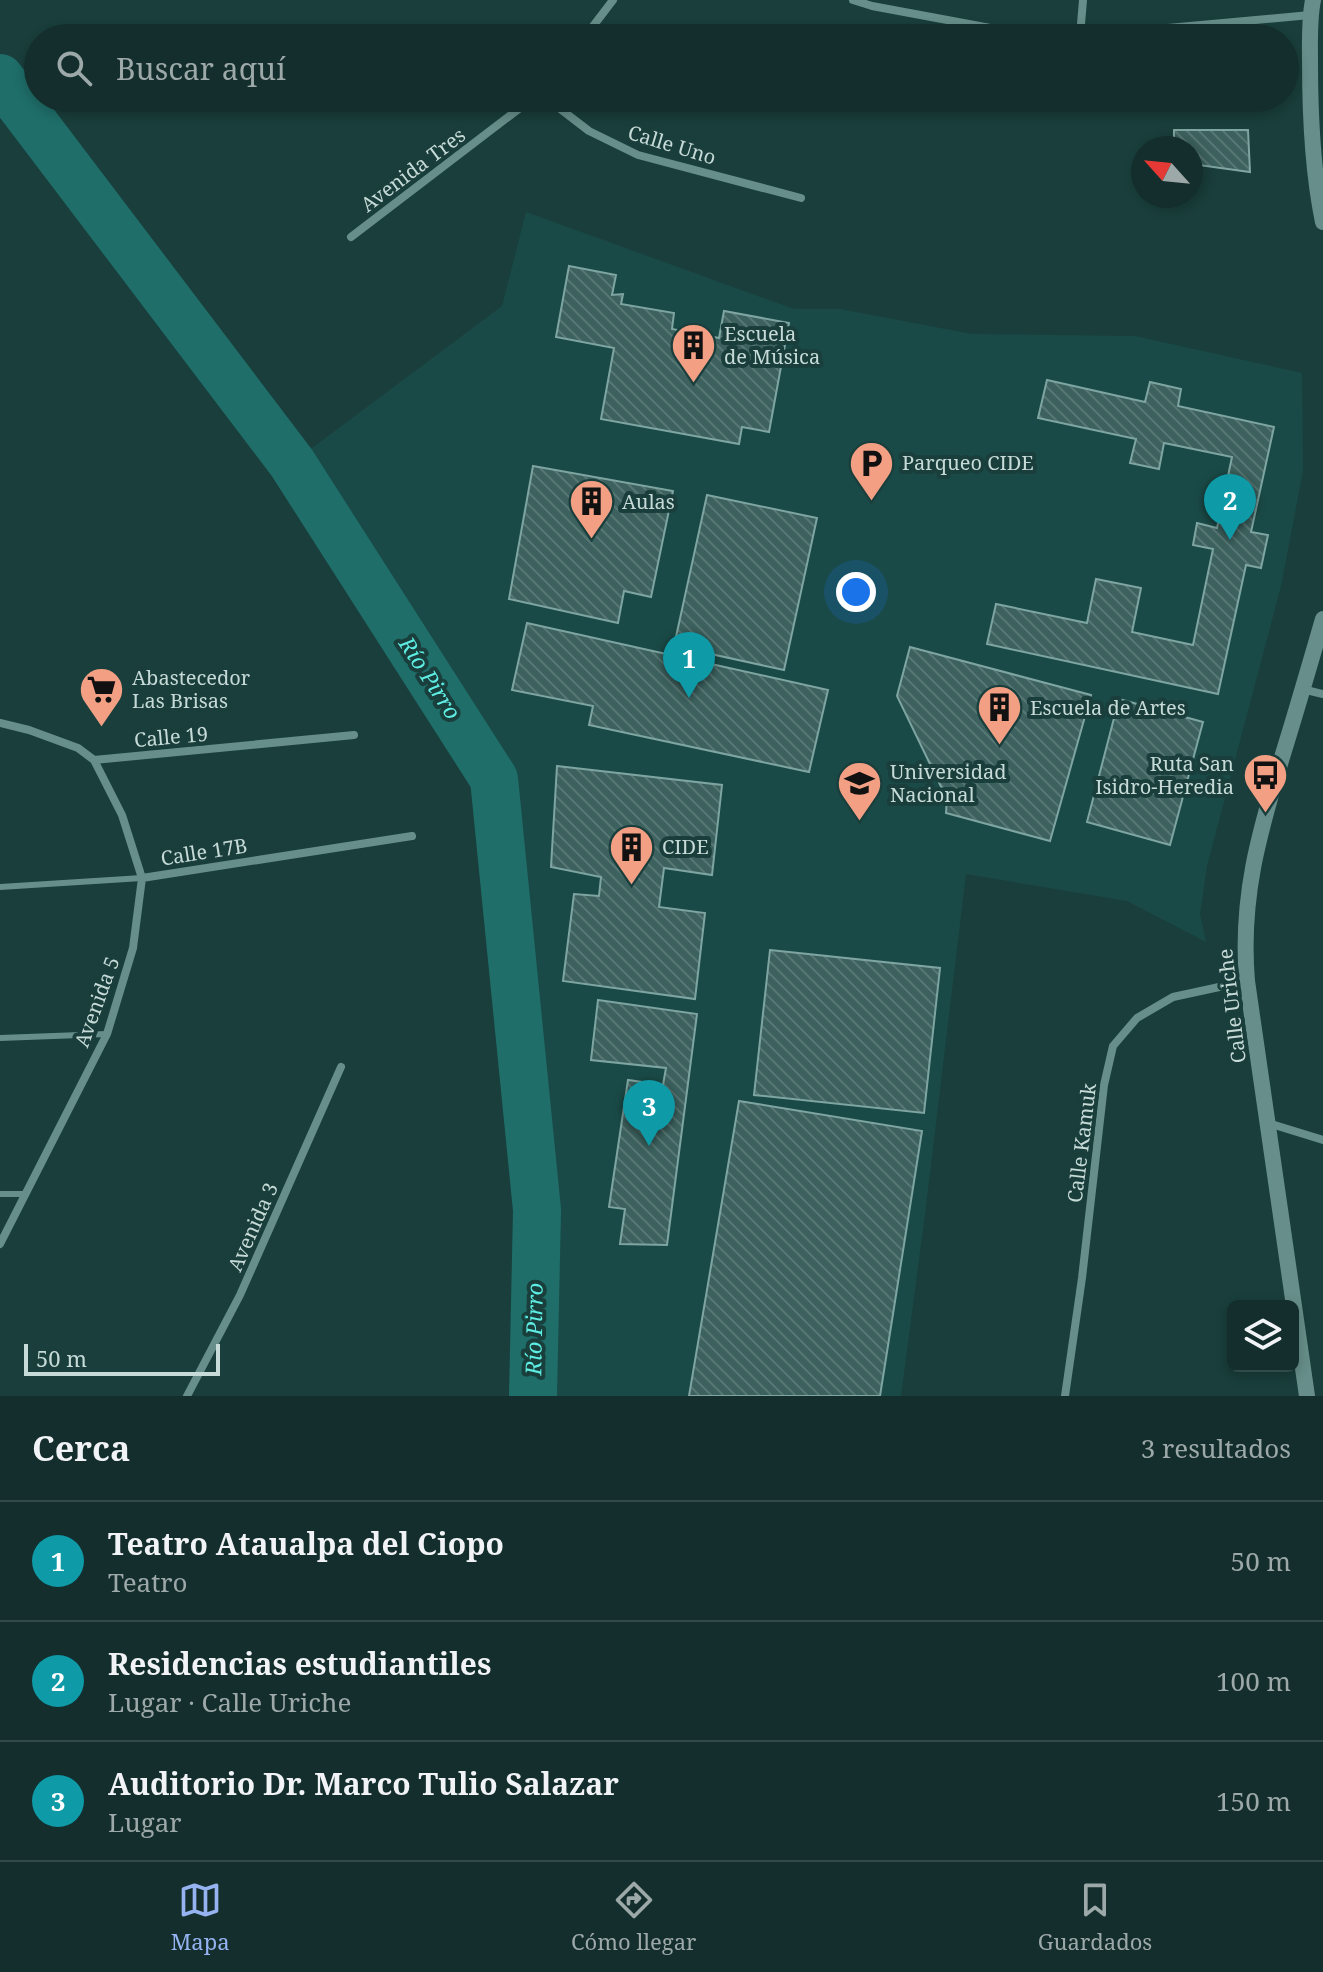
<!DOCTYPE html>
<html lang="es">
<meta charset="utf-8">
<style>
:root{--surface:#132e2c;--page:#203a38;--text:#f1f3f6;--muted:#9da8a9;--line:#324a48;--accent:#95b2f1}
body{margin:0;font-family:"Noto Serif",serif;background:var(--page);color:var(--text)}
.controls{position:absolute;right:24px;bottom:24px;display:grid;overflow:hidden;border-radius:12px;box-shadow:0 4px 12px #0003}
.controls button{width:72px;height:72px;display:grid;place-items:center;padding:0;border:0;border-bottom:2px solid var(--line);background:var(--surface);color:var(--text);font:40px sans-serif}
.compass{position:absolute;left:1131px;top:136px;width:72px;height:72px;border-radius:50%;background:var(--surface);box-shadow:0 4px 12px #0003;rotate:297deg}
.scale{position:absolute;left:24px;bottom:20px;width:196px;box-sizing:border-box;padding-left:8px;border:4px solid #c6dad7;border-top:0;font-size:22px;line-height:28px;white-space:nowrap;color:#c6dad7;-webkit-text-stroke:6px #193e3b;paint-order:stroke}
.you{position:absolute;left:856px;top:592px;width:28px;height:28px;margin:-20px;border:6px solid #fff;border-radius:50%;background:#1a73e8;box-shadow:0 0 0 12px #1a73e833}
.badge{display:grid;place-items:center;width:52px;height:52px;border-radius:50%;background:var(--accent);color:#fff;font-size:26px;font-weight:700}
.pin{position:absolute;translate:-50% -66px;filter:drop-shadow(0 2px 4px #0008)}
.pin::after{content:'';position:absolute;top:42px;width:28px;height:24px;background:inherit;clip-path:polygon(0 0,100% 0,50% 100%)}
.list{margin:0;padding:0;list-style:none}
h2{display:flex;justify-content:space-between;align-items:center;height:104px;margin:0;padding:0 32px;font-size:34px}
h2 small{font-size:26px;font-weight:400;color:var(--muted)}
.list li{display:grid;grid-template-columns:52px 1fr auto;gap:24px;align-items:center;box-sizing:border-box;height:120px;padding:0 32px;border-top:2px solid var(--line)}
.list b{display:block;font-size:30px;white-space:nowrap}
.list p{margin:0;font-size:26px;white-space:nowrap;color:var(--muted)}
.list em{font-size:26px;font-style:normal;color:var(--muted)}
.icon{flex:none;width:44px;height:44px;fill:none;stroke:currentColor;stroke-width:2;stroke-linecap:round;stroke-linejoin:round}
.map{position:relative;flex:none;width:1323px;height:1396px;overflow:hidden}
.search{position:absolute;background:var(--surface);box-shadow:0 4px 12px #0003;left:24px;right:24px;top:24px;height:88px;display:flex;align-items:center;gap:20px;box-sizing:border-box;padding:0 28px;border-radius:44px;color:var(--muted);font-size:30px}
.sheet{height:464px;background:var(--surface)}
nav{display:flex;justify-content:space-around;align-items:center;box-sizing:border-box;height:112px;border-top:2px solid var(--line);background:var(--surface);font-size:22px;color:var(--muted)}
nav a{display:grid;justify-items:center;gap:4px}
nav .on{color:var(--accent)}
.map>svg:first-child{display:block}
</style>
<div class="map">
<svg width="1323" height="1396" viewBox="0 0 1323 1396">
<defs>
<pattern id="building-back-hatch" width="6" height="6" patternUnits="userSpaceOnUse" patternTransform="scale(2)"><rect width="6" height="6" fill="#3c615e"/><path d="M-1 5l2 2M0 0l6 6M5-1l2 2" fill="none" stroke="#577774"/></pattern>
</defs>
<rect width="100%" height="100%" fill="#193e3b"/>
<path fill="#1a4a47" d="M526,212L794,309H840L972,334L1135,336L1302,373L1303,471L1281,586L1207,866L1200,914L1206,942L1127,901L966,874L926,1206L901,1396H530L537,1210L494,779L292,463L502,306Z"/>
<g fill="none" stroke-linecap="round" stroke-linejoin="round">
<path stroke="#1f6e69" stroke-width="48" d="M0,78L292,463L494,779L537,1210L533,1396"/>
</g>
<path fill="url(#building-back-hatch)" stroke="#7ea5a1" stroke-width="2" d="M1174,130H1248L1250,172L1191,164V148H1174Z
M569,266L616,275L612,295L623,294L621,304L674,313L672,329L719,338L724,311L789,323L769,432L742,427L739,444L601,419L614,348L556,337Z
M1047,380L1145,402L1150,382L1181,389L1178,406L1274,427L1251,532L1268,535L1261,568L1246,565L1218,694L987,644L996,604L1087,623L1096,579L1141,588L1132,632L1193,645L1213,549L1193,545L1197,523L1217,528L1232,457L1164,443L1159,469L1130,463L1136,439L1038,418Z
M533,466L673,491L651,597L624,591L618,623L509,599Z
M707,495L817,518L784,670L674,646Z
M527,623L828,690L809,772L589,725L593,706L512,690Z
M910,647L1091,695L1050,841L946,813L947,799L897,696Z
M1119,699L1203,722L1170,845L1087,822Z
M557,766L722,785L712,875L664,868L659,907L705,913L695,999L563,981L574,894L599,896L601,877L551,867Z
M770,950L940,968L924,1113L754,1095Z
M598,1000L697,1014L667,1245L620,1244L625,1209L609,1207L628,1080L663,1085L666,1068L591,1060Z
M739,1101L922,1131L880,1396H689Z"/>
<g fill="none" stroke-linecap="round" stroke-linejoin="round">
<path stroke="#678e8a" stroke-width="6" d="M0,887L142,878
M0,1038L107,1034
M0,1194H25"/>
<path stroke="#678e8a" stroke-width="8" d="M853,0L872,6L1001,30L1080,36L1310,15
M1080,36L1083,0
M584,38L613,0
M546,98L589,131L638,155L801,198
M351,237L533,98
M1302,689L1323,694
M0,723L29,730L78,748L94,760L354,735
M142,878L412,836
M1268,1123L1323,1140
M0,1244L107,1034L133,948L142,878L122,815L94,760
M187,1396L240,1295L341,1067
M1065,1396L1082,1278L1104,1085L1113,1046L1137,1018L1173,997L1247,981"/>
<path stroke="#678e8a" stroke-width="16" d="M1313,0C1309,20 1310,41 1310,62C1310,115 1312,169 1323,222
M1307,1396L1247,981C1240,898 1259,833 1283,754C1297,709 1310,664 1323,619"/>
</g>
<defs>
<symbol id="building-pin" viewBox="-11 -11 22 30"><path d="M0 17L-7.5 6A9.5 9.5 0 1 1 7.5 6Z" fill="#f39f84" stroke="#193e3b"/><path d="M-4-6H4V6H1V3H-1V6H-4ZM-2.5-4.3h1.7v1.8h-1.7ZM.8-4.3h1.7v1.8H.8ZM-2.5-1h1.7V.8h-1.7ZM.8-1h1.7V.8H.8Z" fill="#111"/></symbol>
<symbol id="parking-pin" viewBox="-11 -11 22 30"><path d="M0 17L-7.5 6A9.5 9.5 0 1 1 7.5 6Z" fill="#f39f84" stroke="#193e3b"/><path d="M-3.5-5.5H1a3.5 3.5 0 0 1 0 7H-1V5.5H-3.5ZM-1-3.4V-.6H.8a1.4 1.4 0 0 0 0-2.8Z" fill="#111"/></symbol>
<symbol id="supermarket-pin" viewBox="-11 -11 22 30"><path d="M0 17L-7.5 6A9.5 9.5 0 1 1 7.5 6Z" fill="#f39f84" stroke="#193e3b"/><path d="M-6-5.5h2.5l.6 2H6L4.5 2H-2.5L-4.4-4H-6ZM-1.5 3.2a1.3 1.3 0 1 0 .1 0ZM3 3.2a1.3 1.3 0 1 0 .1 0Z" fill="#111"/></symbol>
<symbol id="bus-pin" viewBox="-11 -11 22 30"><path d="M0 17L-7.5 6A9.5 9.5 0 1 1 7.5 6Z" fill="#f39f84" stroke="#193e3b"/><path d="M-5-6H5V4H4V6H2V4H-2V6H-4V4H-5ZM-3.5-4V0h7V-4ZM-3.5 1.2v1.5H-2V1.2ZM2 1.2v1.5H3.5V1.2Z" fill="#111"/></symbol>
<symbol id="university-pin" viewBox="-11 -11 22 30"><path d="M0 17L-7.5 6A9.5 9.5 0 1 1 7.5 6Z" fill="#f39f84" stroke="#193e3b"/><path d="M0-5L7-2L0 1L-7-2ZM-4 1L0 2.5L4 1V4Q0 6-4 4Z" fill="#111"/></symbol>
</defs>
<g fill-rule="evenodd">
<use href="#building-pin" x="668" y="320" width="51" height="69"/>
<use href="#parking-pin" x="846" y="438" width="51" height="69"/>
<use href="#building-pin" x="566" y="476" width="51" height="69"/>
<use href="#supermarket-pin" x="76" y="664" width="51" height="69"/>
<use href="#building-pin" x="974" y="682" width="51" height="69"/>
<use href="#bus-pin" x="1240" y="750" width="51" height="69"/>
<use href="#university-pin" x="834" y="758" width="51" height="69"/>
<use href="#building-pin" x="606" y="822" width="51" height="69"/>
</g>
<g text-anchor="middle" stroke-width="8" stroke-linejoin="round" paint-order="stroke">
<g font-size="20" fill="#c6dad7" stroke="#193e3b">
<text transform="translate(672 145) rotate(17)" y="7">Calle Uno</text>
<text transform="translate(413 170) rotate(-37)" y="7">Avenida Tres</text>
<text transform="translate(171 737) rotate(-5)" y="7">Calle 19</text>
<text transform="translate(204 852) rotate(-9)" y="7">Calle 17B</text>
<text transform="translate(97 1002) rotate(-70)" y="7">Avenida 5</text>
<text transform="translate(1232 1006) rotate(-97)" y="7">Calle Uriche</text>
<text transform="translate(1082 1143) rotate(-83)" y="7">Calle Kamuk</text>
<text transform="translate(253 1227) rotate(-66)" y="7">Avenida 3</text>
</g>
<g font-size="20" fill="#c6dad7" stroke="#193e3b" text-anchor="start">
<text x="724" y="341">Escuela<tspan x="724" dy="23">de Música</tspan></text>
<text x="902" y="470">Parqueo CIDE</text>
<text x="622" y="509">Aulas</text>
<text x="132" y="685">Abastecedor<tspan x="132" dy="23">Las Brisas</tspan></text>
<text x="1030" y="715">Escuela de Artes</text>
<text x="1234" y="771" text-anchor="end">Ruta San<tspan x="1234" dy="23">Isidro-Heredia</tspan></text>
<text x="890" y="779">Universidad<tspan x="890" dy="23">Nacional</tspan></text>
<text x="662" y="854">CIDE</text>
</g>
<g font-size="22" font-style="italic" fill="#5eede3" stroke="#193e3b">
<text transform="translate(430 678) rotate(57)" y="8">Río Pirro</text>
<text transform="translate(534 1329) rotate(-89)" y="8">Río Pirro</text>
</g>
</g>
</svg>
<div class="controls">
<button><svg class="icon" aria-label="layers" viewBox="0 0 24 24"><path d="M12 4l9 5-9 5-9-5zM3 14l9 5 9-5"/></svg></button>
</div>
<svg class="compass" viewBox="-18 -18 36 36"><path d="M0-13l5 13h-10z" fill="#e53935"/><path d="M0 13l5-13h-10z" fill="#9da8a9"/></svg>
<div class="scale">50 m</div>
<div class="you"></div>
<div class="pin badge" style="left:689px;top:698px;background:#0f9aa8">1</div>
<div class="pin badge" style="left:1230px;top:540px;background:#0f9aa8">2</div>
<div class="pin badge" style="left:649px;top:1146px;background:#0f9aa8">3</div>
<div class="search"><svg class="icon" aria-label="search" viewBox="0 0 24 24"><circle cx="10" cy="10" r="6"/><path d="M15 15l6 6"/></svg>Buscar aquí</div>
</div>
<section class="sheet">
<h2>Cerca<small>3 resultados</small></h2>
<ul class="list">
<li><span class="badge" style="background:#0f9aa8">1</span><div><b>Teatro Ataualpa del Ciopo</b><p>Teatro</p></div><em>50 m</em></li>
<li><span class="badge" style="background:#0f9aa8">2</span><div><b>Residencias estudiantiles</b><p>Lugar · Calle Uriche</p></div><em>100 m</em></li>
<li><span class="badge" style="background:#0f9aa8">3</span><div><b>Auditorio Dr. Marco Tulio Salazar</b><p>Lugar</p></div><em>150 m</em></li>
</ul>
</section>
<nav>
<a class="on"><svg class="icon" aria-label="map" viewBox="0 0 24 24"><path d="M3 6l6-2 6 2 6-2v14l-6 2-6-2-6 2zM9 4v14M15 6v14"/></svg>Mapa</a>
<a><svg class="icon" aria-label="directions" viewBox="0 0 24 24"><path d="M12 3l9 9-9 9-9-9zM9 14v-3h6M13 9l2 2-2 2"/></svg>Cómo llegar</a>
<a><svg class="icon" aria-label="saved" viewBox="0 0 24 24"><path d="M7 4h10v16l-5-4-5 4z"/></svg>Guardados</a>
</nav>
